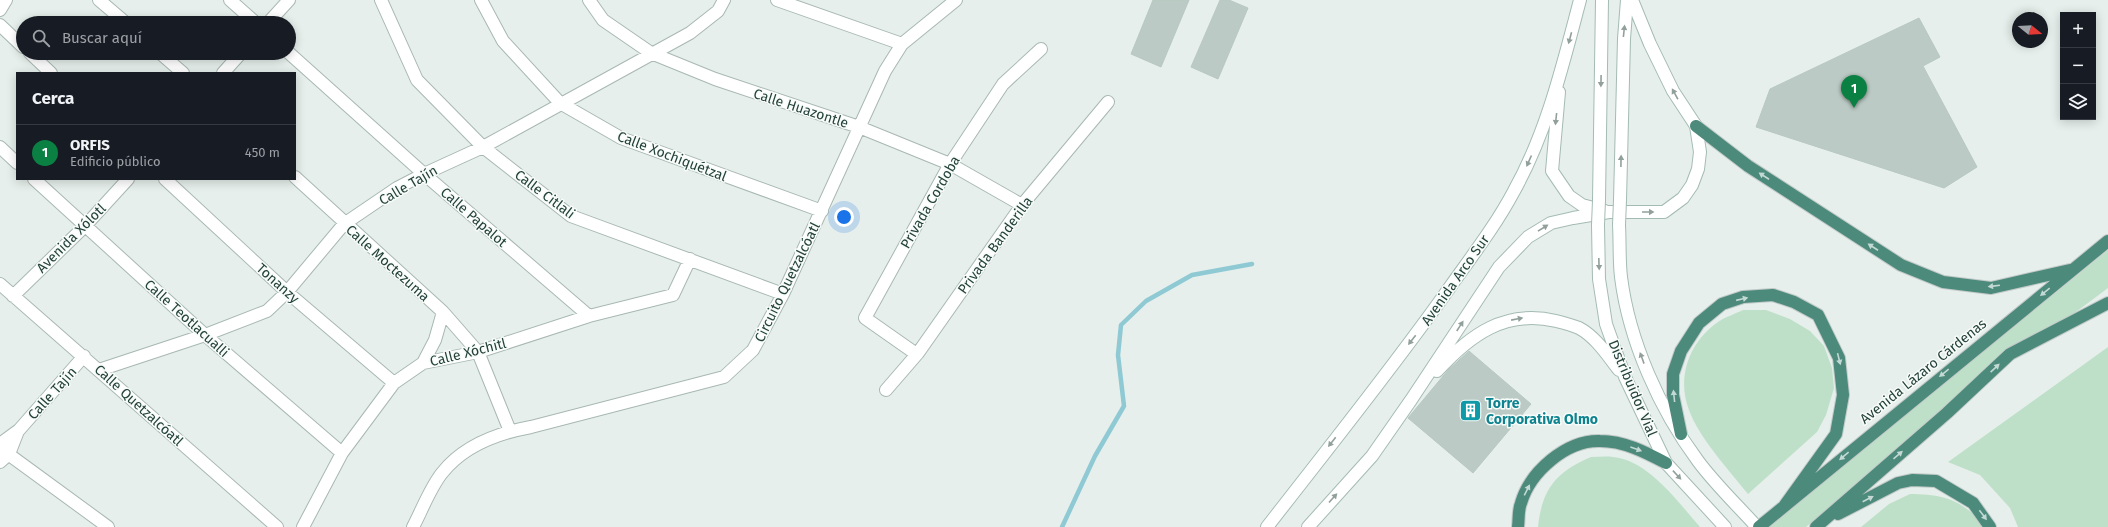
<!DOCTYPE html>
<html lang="es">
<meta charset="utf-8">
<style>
:root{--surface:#171b24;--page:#242831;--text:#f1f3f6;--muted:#9ea1a6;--line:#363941;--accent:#0b8043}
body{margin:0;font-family:"Fira Sans",sans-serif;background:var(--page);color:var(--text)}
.controls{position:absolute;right:12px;top:12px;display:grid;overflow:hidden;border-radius:0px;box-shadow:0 2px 10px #0003}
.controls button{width:36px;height:36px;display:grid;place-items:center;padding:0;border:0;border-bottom:1px solid var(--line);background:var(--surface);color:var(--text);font:20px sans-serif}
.compass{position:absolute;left:2012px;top:12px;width:36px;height:36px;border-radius:50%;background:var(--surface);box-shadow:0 2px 10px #0003;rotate:108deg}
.you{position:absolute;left:844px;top:217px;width:14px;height:14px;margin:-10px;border:3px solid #fff;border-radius:50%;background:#1a73e8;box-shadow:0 0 0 6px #1a73e833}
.badge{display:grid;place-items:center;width:26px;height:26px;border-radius:50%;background:var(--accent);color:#fff;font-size:13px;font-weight:700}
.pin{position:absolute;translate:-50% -33px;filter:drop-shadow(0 1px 2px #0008)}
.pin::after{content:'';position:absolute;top:21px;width:14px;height:12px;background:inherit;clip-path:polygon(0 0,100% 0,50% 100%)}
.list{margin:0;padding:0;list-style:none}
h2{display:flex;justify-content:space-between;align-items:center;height:52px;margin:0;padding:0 16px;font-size:17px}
h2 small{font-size:13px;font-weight:400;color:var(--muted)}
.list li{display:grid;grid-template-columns:26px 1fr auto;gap:12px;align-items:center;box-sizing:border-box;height:56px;padding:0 16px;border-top:1px solid var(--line)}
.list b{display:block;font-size:15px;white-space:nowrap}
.list p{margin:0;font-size:13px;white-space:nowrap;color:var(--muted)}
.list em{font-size:13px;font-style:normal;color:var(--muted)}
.icon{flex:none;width:22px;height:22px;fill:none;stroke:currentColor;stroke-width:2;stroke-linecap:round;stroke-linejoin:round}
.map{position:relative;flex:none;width:2108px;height:527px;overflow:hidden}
.search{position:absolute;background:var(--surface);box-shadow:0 2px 10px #0003;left:16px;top:16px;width:280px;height:44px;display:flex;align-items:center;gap:10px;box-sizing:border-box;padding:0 14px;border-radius:22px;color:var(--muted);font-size:15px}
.panel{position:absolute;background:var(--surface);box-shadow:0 2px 10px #0003;left:16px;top:72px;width:280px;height:108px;border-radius:0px}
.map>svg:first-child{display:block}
</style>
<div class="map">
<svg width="2108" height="527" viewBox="0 0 2108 527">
<rect width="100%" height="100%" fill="#e6efeb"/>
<path fill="#bfe0c8" d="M2108,250V288L1946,409L1806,527H1768Z
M1743,310H1766L1790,319L1810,331L1824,346L1832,368L1834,388L1826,415L1817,432L1748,494C1729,470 1699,438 1689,410C1676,377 1690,341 1718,322C1725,317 1735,314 1743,310Z
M2108,347V527H2018L2010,508L1980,475L1948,462Z
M1591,457C1598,457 1606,456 1613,457C1648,460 1678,502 1700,527H1538C1542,489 1556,472 1591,457Z
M1910,494C1944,494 1963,500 1985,527H1861L1889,504Z"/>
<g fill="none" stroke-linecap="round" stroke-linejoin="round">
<path stroke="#8ec9d4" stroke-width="4.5" d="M1062,527L1095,456L1124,406L1118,355L1121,325L1146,301L1192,275L1252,264"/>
</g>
<path fill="#bbcac4" stroke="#b8c9c2" d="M1153,0H1189L1161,67L1131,54Z
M1220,0H1229L1248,8L1218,79L1191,67Z
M1919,18L1940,57L1923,66L1977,167L1944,188L1756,127L1770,89Z
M1469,351L1531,404L1473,473L1408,418L1449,369Z"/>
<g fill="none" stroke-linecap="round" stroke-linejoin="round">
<defs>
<path id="minor" d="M99,0L126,23
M230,0L256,23
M381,0L417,80L483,147L571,216L783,294
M481,0L503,41L560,103L621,138L822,211
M589,0L603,20L651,53L715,79L859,127L950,164L1022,205
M777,0L902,44
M268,23L289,0
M0,25L23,47
M30,53L51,73
M160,53L183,73
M289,53L424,174L589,316
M223,73L241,53
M0,147L17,163
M295,177L443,312L478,352L510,431
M34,179L205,335L342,453
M165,179L287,292L394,383
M0,284L277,527
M13,296L85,226L128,179
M918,353L912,351L865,318L950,164L1003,84L1041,49
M423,363L435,340L443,312
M99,370L205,335L267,311L287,292L344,224L397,188L424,174L483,147L690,33L718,11L724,0
M886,390L918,353L1022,205L1108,102
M0,444L19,430L84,356
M0,462L9,454L18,431
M303,527L342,453L394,383L423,363L478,352L589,316L673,295L690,259
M413,527C422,510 430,488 442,473C464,445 498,433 531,427L724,377L753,350L783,294L885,71L902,44L956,0"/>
<path id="tertiary" d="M0,10L6,0
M0,448L108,527"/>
<path id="secondary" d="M1559,92L1552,171L1569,196L1582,205L1605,211
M1599,200L1602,0
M1620,200L1624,39L1627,0
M1598,225L1599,279L1606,324L1625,377L1666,463L1725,527
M1619,225C1620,242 1619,260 1621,277C1629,341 1660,410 1698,461C1715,484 1737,505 1757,527
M1437,371C1470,335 1505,309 1556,321C1564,323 1572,325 1579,328C1596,337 1608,356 1619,370
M1267,527C1329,447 1392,369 1450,287C1472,256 1496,225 1514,191C1547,132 1563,64 1580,0
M1308,527L1372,456L1411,400L1499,267L1528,237L1551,223L1573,218L1609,212H1664L1683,198L1692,185L1698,169L1700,152L1696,126L1673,91L1650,44L1632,0"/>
<path id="trunk" d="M1696,126L1748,166L1901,265L1943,282L1991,288L2070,270
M1681,434L1673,395V374L1681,351L1699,323L1722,304L1743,297L1773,295L1794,302L1818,315L1839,358L1843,395L1836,434L1785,505
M1838,514L1898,483L1912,480L1936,481L1973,503L1990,527
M1518,527C1519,519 1518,510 1521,503C1530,472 1566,440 1600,441C1624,441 1645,452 1666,463
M1759,527L2108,241
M1816,527L1947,413L2010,354L2108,303"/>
</defs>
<use href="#minor" stroke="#a8b8b2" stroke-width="14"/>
<use href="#tertiary" stroke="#a8b8b2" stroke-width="14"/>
<use href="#secondary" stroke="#a4bbb3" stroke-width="14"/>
<use href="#trunk" stroke="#c2cac8" stroke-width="14"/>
<use href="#minor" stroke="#fff" stroke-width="12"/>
<use href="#tertiary" stroke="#fff" stroke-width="12"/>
<use href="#secondary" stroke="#fff" stroke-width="12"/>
<use href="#trunk" stroke="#4c8a7c" stroke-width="12"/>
<defs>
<path id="secondary-bridge" d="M1598,225L1599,200
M1619,225L1620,200"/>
</defs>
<use href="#secondary-bridge" stroke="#a4bbb3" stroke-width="14" stroke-linecap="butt"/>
<use href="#secondary-bridge" stroke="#fff" stroke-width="12"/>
</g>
<defs><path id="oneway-solid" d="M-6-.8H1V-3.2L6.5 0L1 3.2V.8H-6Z"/></defs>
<g fill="#92a09c">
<use href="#oneway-solid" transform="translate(1624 31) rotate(-84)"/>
<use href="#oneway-solid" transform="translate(1570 38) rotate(105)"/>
<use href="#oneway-solid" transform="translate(1601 81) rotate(91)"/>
<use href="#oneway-solid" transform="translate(1675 94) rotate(-119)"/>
<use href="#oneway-solid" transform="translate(1556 119) rotate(96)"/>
<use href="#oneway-solid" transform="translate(1529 161) rotate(114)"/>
<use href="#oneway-solid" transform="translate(1621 161) rotate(-89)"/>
<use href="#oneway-solid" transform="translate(1648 212)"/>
<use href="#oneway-solid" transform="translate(1543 228) rotate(-32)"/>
<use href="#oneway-solid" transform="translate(1599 264) rotate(88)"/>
<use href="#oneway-solid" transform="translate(1517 319) rotate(-11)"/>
<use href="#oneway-solid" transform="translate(1460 326) rotate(-57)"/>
<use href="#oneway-solid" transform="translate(1412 340) rotate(128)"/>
<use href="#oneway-solid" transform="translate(1642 358) rotate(-110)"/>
<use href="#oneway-solid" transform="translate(1332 442) rotate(128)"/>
<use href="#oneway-solid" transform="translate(1677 475) rotate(47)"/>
<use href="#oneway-solid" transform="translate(1333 498) rotate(-48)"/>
</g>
<g fill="#c4d9d4">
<use href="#oneway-solid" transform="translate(1764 176) rotate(-147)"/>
<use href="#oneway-solid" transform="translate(1873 247) rotate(-147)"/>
<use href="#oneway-solid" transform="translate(1994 286) rotate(173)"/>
<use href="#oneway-solid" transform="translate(2045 292) rotate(141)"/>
<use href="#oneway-solid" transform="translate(1742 299) rotate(-13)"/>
<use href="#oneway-solid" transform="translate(1839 359) rotate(76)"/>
<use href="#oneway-solid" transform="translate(1995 368) rotate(-43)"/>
<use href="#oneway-solid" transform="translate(1944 373) rotate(141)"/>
<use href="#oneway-solid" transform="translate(1674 396) rotate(-96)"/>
<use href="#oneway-solid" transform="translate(1636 449) rotate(20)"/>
<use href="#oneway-solid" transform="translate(1898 455) rotate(-41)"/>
<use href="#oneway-solid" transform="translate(1844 456) rotate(140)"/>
<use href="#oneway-solid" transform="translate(1527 490) rotate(-63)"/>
<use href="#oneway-solid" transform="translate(1868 499) rotate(-27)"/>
<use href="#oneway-solid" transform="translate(1983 515) rotate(53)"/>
</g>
<defs>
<symbol id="building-square" viewBox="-11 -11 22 22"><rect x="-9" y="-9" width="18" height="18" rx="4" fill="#0f9aa8" stroke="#f7fbf9"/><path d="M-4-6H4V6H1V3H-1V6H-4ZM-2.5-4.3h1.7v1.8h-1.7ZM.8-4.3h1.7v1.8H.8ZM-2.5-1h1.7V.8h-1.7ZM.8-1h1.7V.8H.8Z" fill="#fff"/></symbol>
</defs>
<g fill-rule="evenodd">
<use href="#building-square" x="1458" y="398" width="25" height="25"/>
</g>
<g text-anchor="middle" stroke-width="3" stroke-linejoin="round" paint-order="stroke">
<g font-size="14" fill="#24423a" stroke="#f7fbf9">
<text transform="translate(801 108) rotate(18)" y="5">Calle Huazontle</text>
<text transform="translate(672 156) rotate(21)" y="5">Calle Xochiquétzal</text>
<text transform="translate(408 185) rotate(-30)" y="5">Calle Tajín</text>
<text transform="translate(545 194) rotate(37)" y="5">Calle Citlali</text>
<text transform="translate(930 202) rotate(-60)" y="5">Privada Cordoba</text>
<text transform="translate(474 217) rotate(41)" y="5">Calle Papalot</text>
<text transform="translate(71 238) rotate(-45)" y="5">Avenida Xólotl</text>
<text transform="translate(995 245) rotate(-54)" y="5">Privada Banderilla</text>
<text transform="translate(388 263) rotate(42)" y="5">Calle Moctezuma</text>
<text transform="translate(1455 280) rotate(-55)" y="5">Avenida Arco Sur</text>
<text transform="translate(787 282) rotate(-64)" y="5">Circuito Quetzalcóatl</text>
<text transform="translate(278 283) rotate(42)" y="5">Tonanzy</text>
<text transform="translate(187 318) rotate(42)" y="5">Calle Teotlacualli</text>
<text transform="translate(468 352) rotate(-14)" y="5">Calle Xóchitl</text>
<text transform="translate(1923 371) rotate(-39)" y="5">Avenida Lázaro Cárdenas</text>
<text transform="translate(1633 388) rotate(67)" y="5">Distribuidor Vial</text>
<text transform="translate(52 393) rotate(-48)" y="5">Calle Tajín</text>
<text transform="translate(139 405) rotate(42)" y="5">Calle Quetzalcóatl</text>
</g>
<g font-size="14" font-weight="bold" fill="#0d838f" stroke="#f7fbf9" text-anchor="start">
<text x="1486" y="408">Torre<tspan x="1486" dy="16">Corporativa Olmo</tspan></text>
</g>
</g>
</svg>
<div class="controls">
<button>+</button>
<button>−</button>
<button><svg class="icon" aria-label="layers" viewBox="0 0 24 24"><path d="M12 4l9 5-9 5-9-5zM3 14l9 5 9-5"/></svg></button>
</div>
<svg class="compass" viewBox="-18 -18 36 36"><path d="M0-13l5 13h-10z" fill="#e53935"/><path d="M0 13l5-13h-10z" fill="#9ea1a6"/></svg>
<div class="you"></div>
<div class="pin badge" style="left:1854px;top:108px">1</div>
<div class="search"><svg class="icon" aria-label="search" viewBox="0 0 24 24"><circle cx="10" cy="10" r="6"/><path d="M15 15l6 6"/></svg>Buscar aquí</div>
<section class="panel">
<h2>Cerca<small></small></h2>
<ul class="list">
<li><span class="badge">1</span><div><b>ORFIS</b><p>Edificio público</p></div><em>450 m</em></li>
</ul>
</section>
</div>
